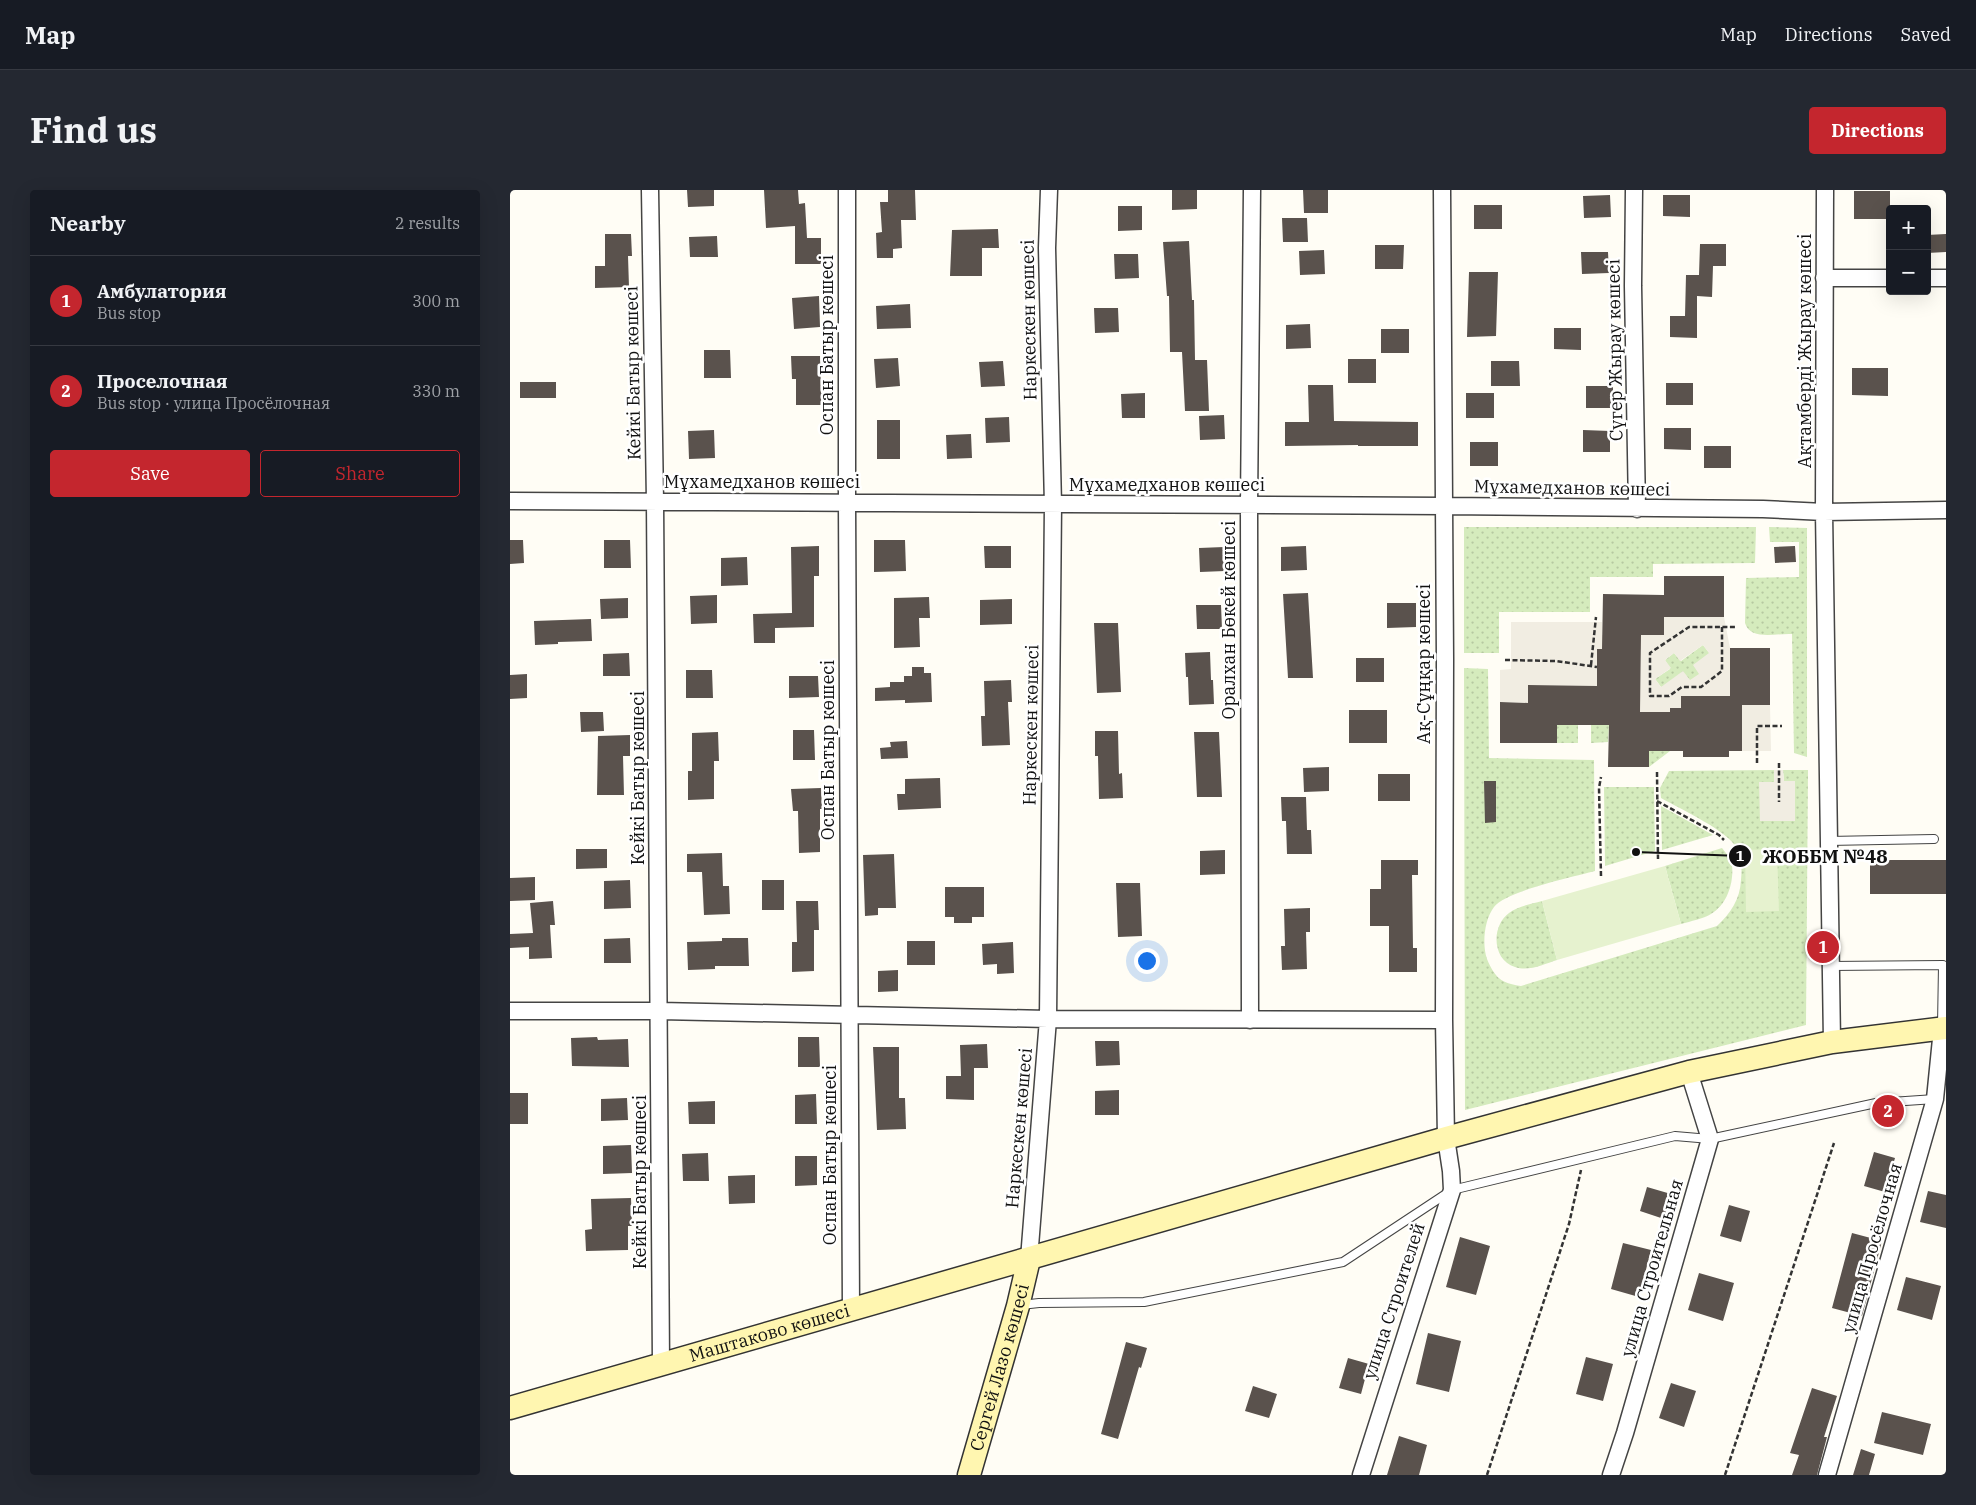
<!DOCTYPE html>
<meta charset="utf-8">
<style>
:root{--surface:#171b24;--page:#242831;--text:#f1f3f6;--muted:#9ea1a6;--line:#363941;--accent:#c4262e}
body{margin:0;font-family:"IBM Plex Serif",serif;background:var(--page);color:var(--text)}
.controls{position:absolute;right:15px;top:15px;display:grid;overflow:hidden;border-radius:5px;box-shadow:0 5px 20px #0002}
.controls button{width:45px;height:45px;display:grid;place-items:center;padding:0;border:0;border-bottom:1px solid var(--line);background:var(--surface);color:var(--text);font:25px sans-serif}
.you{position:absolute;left:636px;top:770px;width:18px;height:18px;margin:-12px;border:4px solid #fff;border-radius:50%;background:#1a73e8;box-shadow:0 0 0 8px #1a73e833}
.badge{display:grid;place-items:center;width:32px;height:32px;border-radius:50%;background:var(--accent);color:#fff;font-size:16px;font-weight:700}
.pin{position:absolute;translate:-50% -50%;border:2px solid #fff;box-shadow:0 1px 5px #0006}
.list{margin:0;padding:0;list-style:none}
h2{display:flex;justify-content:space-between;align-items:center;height:65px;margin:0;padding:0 20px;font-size:21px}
h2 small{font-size:16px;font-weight:400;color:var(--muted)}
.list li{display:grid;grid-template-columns:32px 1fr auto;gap:15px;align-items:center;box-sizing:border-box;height:90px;padding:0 20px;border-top:1px solid var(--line)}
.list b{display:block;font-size:19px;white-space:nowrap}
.list p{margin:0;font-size:16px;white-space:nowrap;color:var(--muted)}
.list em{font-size:16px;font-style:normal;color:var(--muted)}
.actions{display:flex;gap:10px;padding:15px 20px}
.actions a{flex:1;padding:11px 0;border:1px solid var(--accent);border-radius:5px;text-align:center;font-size:18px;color:var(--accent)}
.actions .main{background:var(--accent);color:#fff}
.map{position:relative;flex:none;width:1436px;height:1285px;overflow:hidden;border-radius:5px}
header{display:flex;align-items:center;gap:30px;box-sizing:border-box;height:70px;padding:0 25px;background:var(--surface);border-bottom:1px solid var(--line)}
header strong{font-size:24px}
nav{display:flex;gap:28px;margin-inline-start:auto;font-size:18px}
.intro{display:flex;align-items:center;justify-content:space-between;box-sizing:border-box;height:120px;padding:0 30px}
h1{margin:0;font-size:35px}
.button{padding:12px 22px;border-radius:5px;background:var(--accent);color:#fff;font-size:18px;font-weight:700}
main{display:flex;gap:30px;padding:0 30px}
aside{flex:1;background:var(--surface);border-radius:5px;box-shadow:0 5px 20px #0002}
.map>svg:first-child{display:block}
</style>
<header>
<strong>Map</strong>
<nav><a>Map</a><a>Directions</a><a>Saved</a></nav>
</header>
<div class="intro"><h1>Find us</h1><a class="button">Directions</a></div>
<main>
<aside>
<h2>Nearby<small>2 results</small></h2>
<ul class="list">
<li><span class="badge">1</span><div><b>Амбулатория</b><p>Bus stop</p></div><em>300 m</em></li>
<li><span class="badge">2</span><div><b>Проселочная</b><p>Bus stop · улица Просёлочная</p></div><em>330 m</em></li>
</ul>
<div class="actions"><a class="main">Save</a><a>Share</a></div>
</aside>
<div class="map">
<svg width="1436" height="1285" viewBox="0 0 1436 1285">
<defs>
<pattern id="grass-dots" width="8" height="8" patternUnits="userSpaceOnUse" patternTransform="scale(1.25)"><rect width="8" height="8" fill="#d5ebbd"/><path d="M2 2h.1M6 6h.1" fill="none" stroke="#b6c8a1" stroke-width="1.8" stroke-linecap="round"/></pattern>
</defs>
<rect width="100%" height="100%" fill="#fffdf5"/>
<path fill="url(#grass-dots)" d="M954,337H1246L1245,373L1143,374V387H1080V422H989V463H954Z
M1259,337L1297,338V567L1284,563L1282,444C1267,443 1240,451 1235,433L1236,388L1289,387V352H1260Z
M1193,455L1200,464L1184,475L1190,484L1180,491L1151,497L1145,489L1160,479L1155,470L1164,463L1171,471Z
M954,478L978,479L979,568L1084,570L1085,681C1063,687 996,701 984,717C974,730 972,755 977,769C985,788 991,793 1011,796L1207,736C1221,723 1230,709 1231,690C1232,680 1232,669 1227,659C1219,641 1170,619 1151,608L1150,598L1159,581L1264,580V592H1250V631L1284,591H1274L1273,580H1298L1296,835L955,920Z
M1047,535H1068V553H1047Z
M1081,535H1099L1098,552L1081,553Z
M1139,536L1160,561L1139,577Z
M1094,597H1144L1145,661L1095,676Z
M1151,616L1203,645L1152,660Z
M1212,658C1216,663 1221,669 1222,675C1224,693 1217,715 1201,724C1193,729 1181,731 1171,734L1155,676Z
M1032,711L1047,770C1034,774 1019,782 1005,777C982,770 981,736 999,723C1008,716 1021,714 1032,711Z"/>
<path fill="#e6f2cf" d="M1267,659L1269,721L1236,722L1235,660Z
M1155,676L1171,734L1047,770L1032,711Z"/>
<path fill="#f1ede2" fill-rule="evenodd" d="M1154,427H1214L1220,458V506H1171V518H1161L1160,522H1114L1130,507L1131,460L1115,445H1154ZM1193,455L1199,463L1183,475L1189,484L1180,490L1173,481L1151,497L1145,489L1161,478L1155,470L1164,463L1170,471Z
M1001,432H1092V445H1099V459H1087V496L1018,495V513L990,512V480L1001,479Z
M1232,515H1260L1261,561H1232Z
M1264,580H1273L1274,591H1285V631H1250L1249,592H1264Z"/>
<path fill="#5a524d" d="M177,0H204V16L178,17Z
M254,0H288L289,14L295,13L297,48H311V74H285V36L256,38Z
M378,0H405L406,30H391L392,58L383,59V68H367L366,43L372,42L370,12H378Z
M662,0H687V19L662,20Z
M793,0H818V23H794Z
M1344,1H1380V29H1344Z
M1100,5L1101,27L1074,28L1073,6Z
M1153,5H1180V27L1153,26Z
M964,15H992V39H964Z
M608,16H632V40L608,41Z
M772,28H797L798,52H773Z
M488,39L489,58H472V86H440L442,40Z
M95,44H121L122,66H118L119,97L85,98V76H95Z
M1436,44V62L1417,63V45Z
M207,46L208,67H180L179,47Z
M679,51L682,110H684L685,170H697L699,221H675L672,162H660L659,106H657L653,52Z
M1190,54H1216V76H1203L1202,107L1187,106V148L1160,147V126H1175L1176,85H1189Z
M865,55H894L893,79H865Z
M814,60L815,84L790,85L789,61Z
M1071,62H1098L1099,83L1072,84Z
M604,64H628L629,88L605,89Z
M959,82H988L986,146L957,147Z
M309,106L310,137L284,139L282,108Z
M400,114L401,138L367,139L366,116Z
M584,118H608L609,142L585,143Z
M800,134L801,158L776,159V135Z
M1044,138H1071V160L1044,159Z
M871,139H899V163H871Z
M194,160H220L221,188H194Z
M281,166H310L311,203H316L317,215H286V189H282Z
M388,168L390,196L366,198L364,169Z
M838,169H866V193H838Z
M493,171L495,196L471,197L469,172Z
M981,171H1009L1010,196H981Z
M1342,178H1378V206L1342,205Z
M10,192H46V208H10Z
M1156,193H1183V215H1156Z
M798,195H823L824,231L908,232V256H848V255L775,256V232H799Z
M1076,196H1103V218H1076Z
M635,203V228H612L611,204Z
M956,203H984V228H956Z
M714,225L715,249L690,250L689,226Z
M499,227L500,252L476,253L475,228Z
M367,230H390V269H367Z
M1154,238H1181V260L1154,259Z
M204,240L205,268L179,269L178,241Z
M1073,240L1100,241V262H1073Z
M461,244L462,268L437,269L436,245Z
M960,252H988V276H960Z
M1194,256H1221V278H1194Z
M0,350H13L14,373L0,374Z
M94,350H120L121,378H94Z
M364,350H395L396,381L364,382Z
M309,356V386H304V437L265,438V453H244L243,424L282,423L281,357Z
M474,356H501V378H475Z
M796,356L797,380L771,381V357Z
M1285,356L1286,372L1265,373L1264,357Z
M714,357L715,381L690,382L689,358Z
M237,367L238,395L211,396V368Z
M1154,386H1214V427H1154V445H1131L1130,522H1160V518H1171V506H1220V458H1260V515H1232V561H1219V567H1173V561H1139V577H1098L1099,535H1047V553H990V512L1018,513V495L1087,496V459H1092L1093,404L1154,405Z
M798,403L803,488H778L773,404Z
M207,405V433L181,434L180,406Z
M419,407L420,428H409L410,457L384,458V408Z
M118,408V428L91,429L90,409Z
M502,409V434L470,435V410Z
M877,413H906V437L877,438Z
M686,415H711L712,439H687Z
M81,429L82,451L48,452V454L25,455L24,431Z
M584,433H608L611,502L587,503Z
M700,462L701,490H703L704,514L679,515L678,487H676L675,463Z
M119,463L120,486H93V464Z
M846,468H874V492H846Z
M402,477H414V483H421L422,512L395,513V510L365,511V498L380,497V492H394V486H402Z
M176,480H202L203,508H176Z
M17,484V508L0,509V485Z
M279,486H308L309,507L279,508Z
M501,490L502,512H498L500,555L472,556L471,526H475L474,491Z
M839,520H877V553H839Z
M70,522H93L94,541L71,542Z
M283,540H304L305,570H283Z
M585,541H608L609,584L612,583L613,608L589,609L588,566H585Z
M208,542L209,571H204V609L178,610V581H182V543Z
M684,542H709L712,607H687Z
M120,545V566H113L114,605H87L88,546Z
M397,551L398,568L371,569L370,558L381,557L380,552Z
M819,577V601L794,602L793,578Z
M868,584H900V611H868Z
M430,588L431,618L388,620L387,604H395V589Z
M974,591H986V632L975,633Z
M311,598L312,619H310V662L289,663L288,621H283L281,599Z
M771,607H796L797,640H801L802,664H777L776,631H772Z
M66,659H97V678L66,679Z
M715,660V684L690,685V661Z
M212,663L213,696H219L220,724L194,725L192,682H177V664Z
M384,664L386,718H368V725L355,726L353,665Z
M871,670H908V685H902L903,758H907V782H879V736H860V699H871Z
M1360,670H1436V704H1360Z
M25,687V710L0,711V688Z
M120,690L121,718L94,719V691Z
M252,690H274V720H252Z
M606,693H630L632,746L608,747Z
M435,697H474V727H462V733H444V727H435Z
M43,711L45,735H40L42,768L19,769V757L0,758V744L23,743L20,713Z
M286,711H308L309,740H304V781L282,782V752H287Z
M800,718V742H796L797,779L772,780L771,756H775L774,719Z
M120,748L121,773H94V749Z
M212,748H238L239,776H205V779L178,780L177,752L212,751Z
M397,751H425V775H397Z
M503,752L504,783L487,784V774L473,775L472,754Z
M388,780V801L368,802V781Z
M87,847L88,850L118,849L119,877L62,876L61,848Z
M288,847H309L310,877H288Z
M585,851H609L610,875L586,876Z
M477,854L478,878H464V910L436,909V886H451L450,855Z
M363,857H389V908H395L396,939L367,940Z
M609,900V925H585V901Z
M0,903H18V934H0Z
M306,904L307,934H285V905Z
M117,908L118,930L91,931V909Z
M205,911V934H179L178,912Z
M121,955L122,983L93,984V956Z
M1364,962L1385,968L1375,1002L1354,996Z
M198,963L199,991H173L172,964Z
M285,966H307V995L285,996Z
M245,985V1013L219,1014L218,986Z
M1137,997L1161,1004L1154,1029L1130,1021Z
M1418,1001L1436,1005V1038L1410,1032Z
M121,1008L122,1036H118V1060L76,1061L75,1040L82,1039L81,1009Z
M1219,1015L1240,1021L1231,1052L1210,1046Z
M1342,1043L1372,1051L1352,1126L1322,1118Z
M950,1047L980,1056L966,1105L936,1097Z
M1113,1053L1141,1060L1129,1107L1101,1099Z
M1189,1083L1224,1093L1213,1131L1178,1120Z
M1396,1087L1431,1096L1422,1130L1387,1120Z
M918,1143L951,1151L939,1202L906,1194Z
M616,1152L637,1158L631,1178L629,1177L608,1249L591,1244Z
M1076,1167L1103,1174L1093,1211L1066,1204Z
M838,1168L859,1174L851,1204L829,1198Z
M1161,1193L1186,1201L1174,1237L1149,1228Z
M743,1196L767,1204L759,1228L735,1221Z
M1302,1198L1327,1206L1314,1247H1317L1307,1285H1282L1289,1265L1280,1263Z
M1372,1222L1421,1234L1413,1265L1364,1253Z
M889,1246L917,1255L909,1285H877Z
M1351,1259L1365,1264L1359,1285H1343Z"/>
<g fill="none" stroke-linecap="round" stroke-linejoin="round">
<defs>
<path id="lane" d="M1318,651L1424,649
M1320,776L1433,775L1432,836
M511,1115L529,1113L634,1112L833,1072L942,1000L1165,946L1200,949L1366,913L1425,909"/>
<path id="street" d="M140,0L145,311L151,1175
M337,0V313L341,1120
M1124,0L1123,96L1127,319
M1315,0L1314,322L1322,852
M1314,88H1380
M1417,88H1436
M0,311L934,316L1253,319L1314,322L1436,320
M0,821H150L538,829L934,830
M740,830L739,315L742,0
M519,1069L538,829L543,315L537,58L539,0
M851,1285L942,1000L941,981L936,948L934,830L935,470L932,0
M1101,1285L1115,1243L1200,949L1179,882
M1317,1285L1425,909L1432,839"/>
<g id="secondary">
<path id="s1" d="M0,1218L936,948L1179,882L1322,852L1436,838"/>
<path id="s2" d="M459,1285L508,1116L519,1069"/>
</g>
</defs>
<use href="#lane" stroke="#444" stroke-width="10"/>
<use href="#street" stroke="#444" stroke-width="19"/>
<use href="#secondary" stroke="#333" stroke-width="25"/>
<path stroke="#333" stroke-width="2.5" stroke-dasharray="5 2.5" stroke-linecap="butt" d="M1212,437V481L1191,497H1172L1159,506H1140V463L1179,437H1225
M995,470L1046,471L1087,477
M1081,475L1086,427
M1247,573V536H1272
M1269,573V612
M1147,582L1148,669
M1147,611L1209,645L1214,650
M1091,686L1089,598L1091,587
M977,1285L1059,1034L1071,980
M1215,1285L1324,953"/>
<use href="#lane" stroke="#fff" stroke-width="8"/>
<use href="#street" stroke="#fff" stroke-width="16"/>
<use href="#secondary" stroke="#fff6b0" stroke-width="22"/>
</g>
<g text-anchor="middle" stroke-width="5" stroke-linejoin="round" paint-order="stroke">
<g font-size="18" fill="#111" stroke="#fff">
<text transform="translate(519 130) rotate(-91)" y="6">Наркескен көшесі</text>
<text transform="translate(317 155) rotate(-90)" y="6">Оспан Батыр көшесі</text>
<text transform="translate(1105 160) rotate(-91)" y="6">Сүгер Жырау көшесі</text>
<text transform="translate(1295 161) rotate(-90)" y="6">Ақтамберді Жырау көшесі</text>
<text transform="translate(123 183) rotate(-91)" y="6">Кейкі Батыр көшесі</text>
<text x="252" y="298">Мұхамедханов көшесі</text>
<text x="657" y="301">Мұхамедханов көшесі</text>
<text transform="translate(1062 298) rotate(1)" y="6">Мұхамедханов көшесі</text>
<text transform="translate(719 430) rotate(-90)" y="6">Оралхан Бөкей көшесі</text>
<text transform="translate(914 474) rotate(-90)" y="6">Ақ-Сұңқар көшесі</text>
<text transform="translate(521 535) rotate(-89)" y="6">Наркескен көшесі</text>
<text transform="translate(318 560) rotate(-90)" y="6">Оспан Батыр көшесі</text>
<text transform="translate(128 588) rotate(-90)" y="6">Кейкі Батыр көшесі</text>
<text transform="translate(509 938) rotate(-85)" y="6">Наркескен көшесі</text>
<text transform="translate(320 965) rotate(-90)" y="6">Оспан Батыр көшесі</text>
<text transform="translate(130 992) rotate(-90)" y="6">Кейкі Батыр көшесі</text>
<text transform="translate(1362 1058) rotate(-74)" y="6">улица Просёлочная</text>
<text transform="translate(1142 1078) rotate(-74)" y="6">улица Строительная</text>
<text transform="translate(884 1111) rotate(-72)" y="6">улица Строителей</text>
<text dy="6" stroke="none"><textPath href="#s1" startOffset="270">Маштаково көшесі</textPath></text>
<text dy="6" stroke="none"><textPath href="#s2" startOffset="112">Сергей Лазо көшесі</textPath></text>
</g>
</g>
<path fill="none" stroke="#111" stroke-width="2" d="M1126 662L1230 666"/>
<g fill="#111" stroke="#fff" stroke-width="2">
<circle cx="1126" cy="662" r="5"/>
<circle cx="1230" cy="666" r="12"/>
</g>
<g font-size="15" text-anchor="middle" font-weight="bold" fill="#fff">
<text x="1230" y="671">1</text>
</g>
<g font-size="19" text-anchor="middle" font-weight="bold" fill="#111" stroke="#fff" stroke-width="5" stroke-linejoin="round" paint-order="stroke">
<text x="1315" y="673">ЖОББМ №48</text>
</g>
</svg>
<div class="controls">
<button>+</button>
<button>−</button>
</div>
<div class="you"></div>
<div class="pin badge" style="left:1313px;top:757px">1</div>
<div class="pin badge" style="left:1378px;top:921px">2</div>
</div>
</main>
